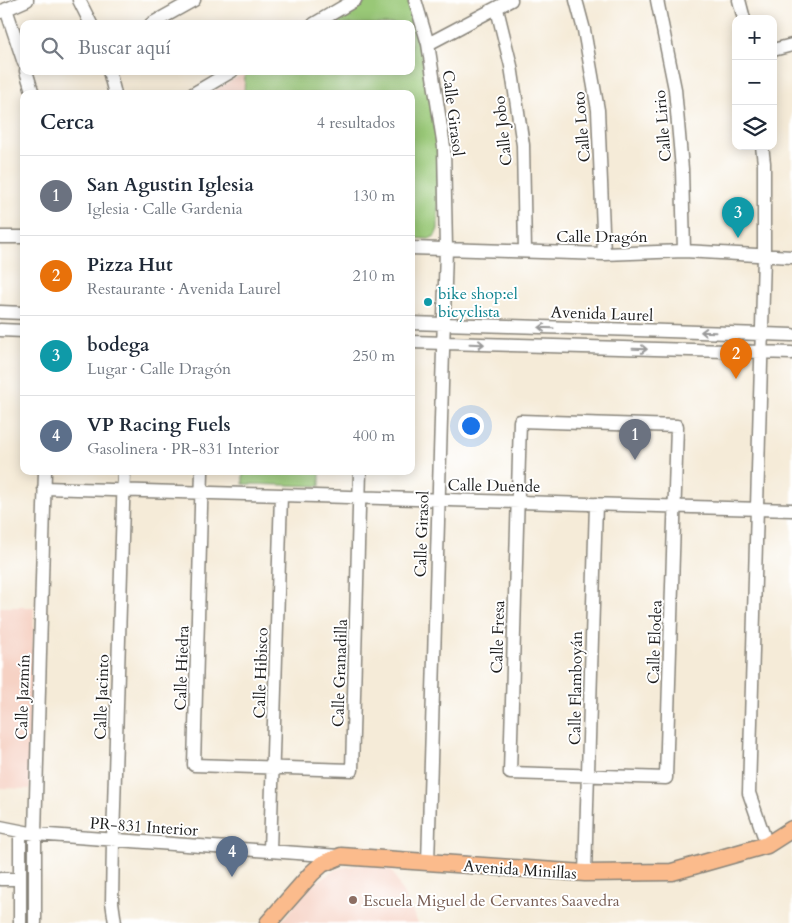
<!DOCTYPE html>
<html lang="es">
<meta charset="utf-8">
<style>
:root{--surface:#fff;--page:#f6f6f7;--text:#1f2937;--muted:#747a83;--line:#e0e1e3;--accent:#1f6fb2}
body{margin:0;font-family:Cardo,serif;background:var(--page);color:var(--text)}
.controls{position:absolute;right:15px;top:15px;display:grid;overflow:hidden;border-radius:10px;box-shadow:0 2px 12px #0003}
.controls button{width:45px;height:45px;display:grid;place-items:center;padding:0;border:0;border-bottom:1px solid var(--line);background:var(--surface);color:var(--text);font:25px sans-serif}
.you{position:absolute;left:470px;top:425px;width:18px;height:18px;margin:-12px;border:4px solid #fff;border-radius:50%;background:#1a73e8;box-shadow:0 0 0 8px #1a73e833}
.badge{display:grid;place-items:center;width:32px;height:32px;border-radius:50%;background:var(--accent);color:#fff;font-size:16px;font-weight:700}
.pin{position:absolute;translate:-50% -41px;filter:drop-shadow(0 1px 2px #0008)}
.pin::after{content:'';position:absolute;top:26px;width:18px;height:15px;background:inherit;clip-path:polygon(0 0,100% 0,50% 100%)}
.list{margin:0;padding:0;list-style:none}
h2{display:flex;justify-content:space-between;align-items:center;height:65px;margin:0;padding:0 20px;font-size:21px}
h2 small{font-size:16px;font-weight:400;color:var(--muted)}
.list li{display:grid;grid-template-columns:32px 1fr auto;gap:15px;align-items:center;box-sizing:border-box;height:80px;padding:0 20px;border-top:1px solid var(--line)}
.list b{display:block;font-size:19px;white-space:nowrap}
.list p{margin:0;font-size:16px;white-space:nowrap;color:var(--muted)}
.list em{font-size:16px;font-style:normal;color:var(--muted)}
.icon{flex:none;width:28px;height:28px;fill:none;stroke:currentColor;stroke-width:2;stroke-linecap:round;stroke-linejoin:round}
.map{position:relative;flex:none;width:792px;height:923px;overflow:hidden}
.search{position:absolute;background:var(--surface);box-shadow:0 2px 12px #0003;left:20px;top:20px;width:395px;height:55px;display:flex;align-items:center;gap:12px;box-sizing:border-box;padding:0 18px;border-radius:10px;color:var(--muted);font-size:19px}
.panel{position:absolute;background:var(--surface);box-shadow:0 2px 12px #0003;left:20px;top:90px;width:395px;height:385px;border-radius:10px}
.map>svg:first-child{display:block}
</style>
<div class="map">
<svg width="792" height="923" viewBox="0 0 792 923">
<rect width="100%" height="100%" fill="#fff"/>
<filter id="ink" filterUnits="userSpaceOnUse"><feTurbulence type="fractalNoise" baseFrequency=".02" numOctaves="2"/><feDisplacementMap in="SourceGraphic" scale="10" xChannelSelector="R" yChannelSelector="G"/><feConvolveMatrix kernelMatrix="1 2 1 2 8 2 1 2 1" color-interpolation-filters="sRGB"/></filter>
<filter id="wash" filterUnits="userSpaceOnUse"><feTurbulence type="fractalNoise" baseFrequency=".0096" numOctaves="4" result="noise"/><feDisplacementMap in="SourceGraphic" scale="20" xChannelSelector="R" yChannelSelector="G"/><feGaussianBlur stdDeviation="1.12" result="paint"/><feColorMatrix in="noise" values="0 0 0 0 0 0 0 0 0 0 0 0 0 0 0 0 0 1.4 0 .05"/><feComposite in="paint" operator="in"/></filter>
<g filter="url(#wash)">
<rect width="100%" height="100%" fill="#f5ebd8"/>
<path fill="#f6d2c4" d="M245,73L244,94H208Z
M0,607H34L30,789L0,788Z
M364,864L391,869L418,923H279L288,914L310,886L337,869Z"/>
<path fill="#99c877" stroke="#5a724a" d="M370,0H408C421,42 431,85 435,129C439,162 438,196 438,229L435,236L429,239L411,238V94H244L245,73L248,71H411V24H330Z
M243,471H320V486L243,484Z"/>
</g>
<g filter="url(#ink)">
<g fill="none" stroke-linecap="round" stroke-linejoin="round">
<defs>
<path id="minor" d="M79,0L91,24
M415,0L428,44L444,147L446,249L428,863
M576,0L584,30L598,110L604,254
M657,0L675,89L682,169L684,251
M739,0L744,19
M6,9L24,63
M497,9L511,66L523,145L525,251
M0,12L27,0
M151,24L194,0
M314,24L355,0
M428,44L511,0
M773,50L792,45
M26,71L33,94
M109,71L115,94
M193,94L232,71
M762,146L764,163V256L749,793L767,845
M0,237H24
M411,248L604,254L684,251L792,257
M0,312L24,313
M411,323L792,335
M0,330L24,331
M411,342L792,353
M520,421L677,426L666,778L510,773Z
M202,471L194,765L352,770L360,471
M44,488L792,510
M0,827L35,834L339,856
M20,832V923
M270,851L281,495
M585,873L596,504
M0,879H20
M35,923V834L45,471
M115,923L112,902L113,840L124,471"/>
<path id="major" d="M268,923L312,873L322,864L341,856L585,873L672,872L767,845L792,829"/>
</defs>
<use href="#minor" stroke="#88847a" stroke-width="15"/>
<use href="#major" stroke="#88847a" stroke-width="19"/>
<use href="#minor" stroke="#fff" stroke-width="12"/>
<use href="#major" stroke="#fbbb8c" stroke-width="16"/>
</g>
<defs><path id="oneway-shaft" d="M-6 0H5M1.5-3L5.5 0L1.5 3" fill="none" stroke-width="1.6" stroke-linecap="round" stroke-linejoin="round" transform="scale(1.25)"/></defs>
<g stroke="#999">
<use href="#oneway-shaft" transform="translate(546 328) rotate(-178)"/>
<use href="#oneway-shaft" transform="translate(708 332) rotate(-178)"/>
<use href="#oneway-shaft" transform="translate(477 344) rotate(2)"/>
<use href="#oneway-shaft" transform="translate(640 349) rotate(2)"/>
</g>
</g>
<circle fill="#0f9aa8" stroke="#fff" stroke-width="2" cx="428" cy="302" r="5"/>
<circle fill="#8d6e63" stroke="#fff" stroke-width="2" cx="353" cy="900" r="5"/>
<g text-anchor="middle" stroke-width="4" stroke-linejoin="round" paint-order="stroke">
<g font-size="16" fill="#1c1c1c" stroke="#fff">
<text transform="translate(454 113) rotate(83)" y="6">Calle Girasol</text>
<text transform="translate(662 126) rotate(-95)" y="6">Calle Lirio</text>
<text transform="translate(581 127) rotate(-95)" y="6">Calle Loto</text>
<text transform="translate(502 131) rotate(-96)" y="6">Calle Jobo</text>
<text x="602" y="242">Calle Dragón</text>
<text transform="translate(602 313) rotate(2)" y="6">Avenida Laurel</text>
<text transform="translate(494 485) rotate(1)" y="6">Calle Duende</text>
<text transform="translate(421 534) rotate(-88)" y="6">Calle Girasol</text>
<text transform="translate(497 637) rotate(-88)" y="6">Calle Fresa</text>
<text transform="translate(654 642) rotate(-88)" y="6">Calle Elodea</text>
<text transform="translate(181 668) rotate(-88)" y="6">Calle Hiedra</text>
<text transform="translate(260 673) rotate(-88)" y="6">Calle Hibisco</text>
<text transform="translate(339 673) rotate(-88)" y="6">Calle Granadilla</text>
<text transform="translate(575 688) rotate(-89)" y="6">Calle Flamboyán</text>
<text transform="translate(22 697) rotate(-88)" y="6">Calle Jazmín</text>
<text transform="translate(101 697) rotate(-88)" y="6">Calle Jacinto</text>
<text transform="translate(144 826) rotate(4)" y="6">PR-831 Interior</text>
<text transform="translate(520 869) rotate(4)" y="6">Avenida Minillas</text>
</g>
<g font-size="16" fill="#0d838f" stroke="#fff" text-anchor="start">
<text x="438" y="299">bike shop:el<tspan x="438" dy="18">bicyclista</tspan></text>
</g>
<g font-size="16" fill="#785e54" stroke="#fff" text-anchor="start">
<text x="363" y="906">Escuela Miguel de Cervantes Saavedra</text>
</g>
</g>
</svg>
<div class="controls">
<button>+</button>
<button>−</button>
<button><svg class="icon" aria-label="layers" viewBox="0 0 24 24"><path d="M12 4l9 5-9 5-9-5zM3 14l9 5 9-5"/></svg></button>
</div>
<div class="you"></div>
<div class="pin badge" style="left:635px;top:460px;background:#6b7280">1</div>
<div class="pin badge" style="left:736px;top:379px;background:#e8710a">2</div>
<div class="pin badge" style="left:738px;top:238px;background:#0f9aa8">3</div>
<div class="pin badge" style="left:232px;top:877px;background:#5c6f8a">4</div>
<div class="search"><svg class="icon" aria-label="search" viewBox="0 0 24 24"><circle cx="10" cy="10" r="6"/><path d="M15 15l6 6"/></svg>Buscar aquí</div>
<section class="panel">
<h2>Cerca<small>4 resultados</small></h2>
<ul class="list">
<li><span class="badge" style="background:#6b7280">1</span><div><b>San Agustin Iglesia</b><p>Iglesia · Calle Gardenia</p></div><em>130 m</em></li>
<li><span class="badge" style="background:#e8710a">2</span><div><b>Pizza Hut</b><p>Restaurante · Avenida Laurel</p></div><em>210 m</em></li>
<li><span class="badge" style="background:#0f9aa8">3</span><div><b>bodega</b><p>Lugar · Calle Dragón</p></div><em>250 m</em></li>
<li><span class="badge" style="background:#5c6f8a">4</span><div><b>VP Racing Fuels</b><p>Gasolinera · PR-831 Interior</p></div><em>400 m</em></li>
</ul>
</section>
</div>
